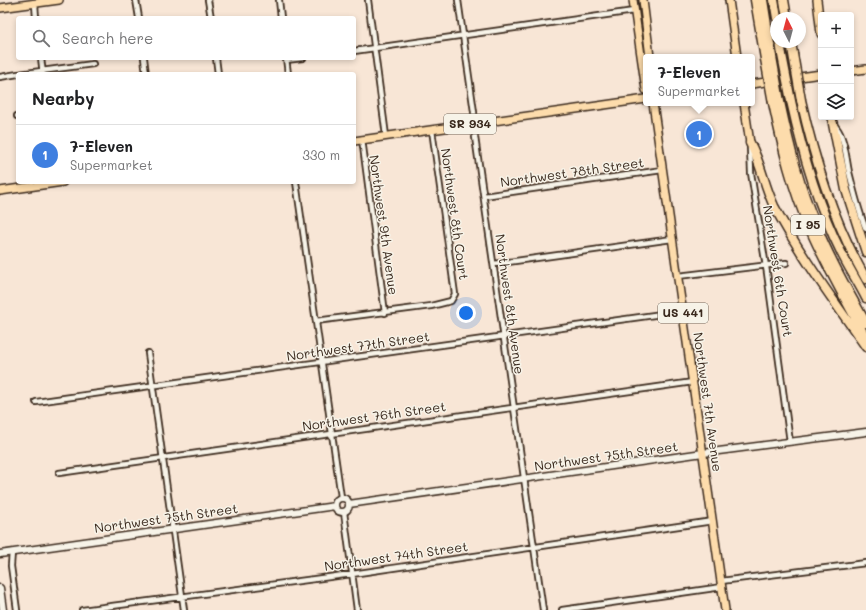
<!DOCTYPE html>
<meta charset="utf-8">
<style>
:root{--surface:#fff;--page:#f6f6f6;--text:#202124;--muted:#757577;--line:#e0e0e0;--accent:#1f6fb2}
body{margin:0;font-family:Mali,sans-serif;background:var(--page);color:var(--text)}
.controls{position:absolute;right:12px;top:12px;display:grid;overflow:hidden;border-radius:4px;box-shadow:0 2px 6px #0003}
.controls button{width:36px;height:36px;display:grid;place-items:center;padding:0;border:0;border-bottom:1px solid var(--line);background:var(--surface);color:var(--text);font:20px sans-serif}
.compass{position:absolute;left:770px;top:12px;width:36px;height:36px;border-radius:50%;background:var(--surface);box-shadow:0 2px 6px #0003;rotate:354deg}
.you{position:absolute;left:466px;top:313px;width:14px;height:14px;margin:-10px;border:3px solid #fff;border-radius:50%;background:#1a73e8;box-shadow:0 0 0 6px #1a73e833}
.badge{display:grid;place-items:center;width:26px;height:26px;border-radius:50%;background:var(--accent);color:#fff;font-size:13px;font-weight:700}
.pin{position:absolute;translate:-50% -50%;border:2px solid #fff;box-shadow:0 1px 4px #0006}
.popup{position:absolute;left:643px;top:54px;width:112px;height:52px;box-sizing:border-box;display:grid;place-content:center;border-radius:4px;background:var(--surface);filter:drop-shadow(0 1px 3px #0005);font-size:13px;white-space:nowrap;color:var(--muted)}
.popup b{font-size:15px;color:var(--text)}
.popup::after{content:'';position:absolute;left:50%;top:100%;margin-left:-8px;border:8px solid transparent;border-top-color:var(--surface)}
.list{margin:0;padding:0;list-style:none}
h2{display:flex;justify-content:space-between;align-items:center;height:52px;margin:0;padding:0 16px;font-size:17px}
h2 small{font-size:13px;font-weight:400;color:var(--muted)}
.list li{display:grid;grid-template-columns:26px 1fr auto;gap:12px;align-items:center;box-sizing:border-box;height:60px;padding:0 16px;border-top:1px solid var(--line)}
.list b{display:block;font-size:15px;white-space:nowrap}
.list p{margin:0;font-size:13px;white-space:nowrap;color:var(--muted)}
.list em{font-size:13px;font-style:normal;color:var(--muted)}
.icon{flex:none;width:22px;height:22px;fill:none;stroke:currentColor;stroke-width:2;stroke-linecap:round;stroke-linejoin:round}
.map{position:relative;flex:none;width:866px;height:610px;overflow:hidden}
.search{position:absolute;background:var(--surface);box-shadow:0 2px 6px #0003;left:16px;top:16px;width:340px;height:44px;display:flex;align-items:center;gap:10px;box-sizing:border-box;padding:0 14px;border-radius:4px;color:var(--muted);font-size:15px}
.panel{position:absolute;background:var(--surface);box-shadow:0 2px 6px #0003;left:16px;top:72px;width:340px;height:112px;border-radius:4px}
.map>svg:first-child{display:block}
</style>
<div class="map">
<svg width="866" height="610" viewBox="0 0 866 610">
<rect width="100%" height="100%" fill="#f8e6d6"/>
<filter id="ink" filterUnits="userSpaceOnUse"><feTurbulence type="fractalNoise" baseFrequency=".025" numOctaves="2"/><feDisplacementMap in="SourceGraphic" scale="8" xChannelSelector="R" yChannelSelector="G"/><feConvolveMatrix kernelMatrix="1 2 1 2 8 2 1 2 1" color-interpolation-filters="sRGB"/></filter>
<g filter="url(#ink)">
<g fill="none" stroke-linecap="round" stroke-linejoin="round">
<defs>
<path id="street" d="M136,0L139,18
M208,0L211,18
M279,0L281,18
M368,0L386,136
M458,0L474,112L475,137L543,610
M35,4L36,18
M354,51L634,11
M41,58L43,74
M144,58L146,74
M216,58L218,74
M286,58L288,74
M286,60L303,58
M19,74L93,64
M0,77L18,74
M17,116H18
M836,127C845,138 846,158 849,172C854,191 858,210 866,229
M362,139L385,313
M750,148L751,173L767,273L790,442
M296,182L341,497
M484,196L662,170
M494,264L672,239
M678,276L786,263
M316,321L431,306L451,301L455,294L432,130
M148,353L184,610
M36,402L683,311
M59,473L693,382
M344,512L357,610
M12,552L11,566L17,610
M721,581L866,563
M82,610L352,574L713,521
M562,610L722,587"/>
<path id="secondary" d="M335 505a7 7 0 1 1 14 0a7 7 0 1 1-14 0Z
M349,504L703,453L866,432
M0,554L335,506
M0,588L3,610"/>
<path id="primary" d="M633,0L646,90
M643,0L650,57
M729,0L737,57
M817,0L821,34
M0,8L59,0
M851,71L866,69
M752,84L821,74
M653,103L725,610
M744,103L750,143
M832,117L833,124
M354,141L646,99
M0,191L63,182"/>
<path id="highway" d="M755,0L765,59
M763,0L772,57
M774,0L777,18
M784,0L787,18
M780,42L782,55
M791,42L793,54
M801,100C815,163 834,223 866,279
M791,101C802,152 817,204 841,252C848,267 858,282 866,298
M780,102C789,144 799,186 816,225C830,259 848,291 866,323
M773,103C782,146 792,189 810,229C826,266 847,302 866,338
M833,124L846,190L866,252
M750,143C761,163 764,185 774,206C800,255 834,301 866,347"/>
</defs>
<use href="#street" stroke="#3b2a1e" stroke-width="8"/>
<use href="#secondary" stroke="#3b2a1e" stroke-width="9"/>
<use href="#primary" stroke="#3b2a1e" stroke-width="10"/>
<use href="#highway" stroke="#3b2a1e" stroke-width="11"/>
<use href="#street" stroke="#f7f3e8" stroke-width="4.5"/>
<use href="#secondary" stroke="#f7f3e8" stroke-width="6"/>
<use href="#primary" stroke="#fddcac" stroke-width="7"/>
<use href="#highway" stroke="#fddcac" stroke-width="8"/>
<defs>
<path id="highway-bridge" d="M793,54L801,100
M782,55L791,101
M772,57L780,102
M765,59L773,103"/>
</defs>
<use href="#highway-bridge" stroke="#3b2a1e" stroke-width="11" stroke-linecap="butt"/>
<use href="#highway-bridge" stroke="#fddcac" stroke-width="8"/>
</g>
</g>
<g text-anchor="middle" stroke-width="3" stroke-linejoin="round" paint-order="stroke">
<g fill="#f7f3e8" stroke="#73665b" stroke-width="1">
<rect x="444" y="114" width="52" height="20" rx="3"/>
<rect x="791" y="215" width="34" height="20" rx="3"/>
<rect x="658" y="303" width="50" height="20" rx="3"/>
</g>
<g font-size="12" font-weight="bold" fill="#3b2a1e">
<text x="470" y="128">SR 934</text>
<text x="808" y="229">I 95</text>
<text x="683" y="317">US 441</text>
</g>
<g font-size="13" fill="#3b2a1e" stroke="#f7f3e8">
<text transform="translate(572 172) rotate(-8)" y="5">Northwest 78th Street</text>
<text transform="translate(455 214) rotate(82)" y="5">Northwest 8th Court</text>
<text transform="translate(384 225) rotate(82)" y="5">Northwest 9th Avenue</text>
<text transform="translate(778 271) rotate(81)" y="5">Northwest 6th Court</text>
<text transform="translate(510 304) rotate(82)" y="5">Northwest 8th Avenue</text>
<text transform="translate(358 346) rotate(-8)" y="5">Northwest 77th Street</text>
<text transform="translate(708 402) rotate(82)" y="5">Northwest 7th Avenue</text>
<text transform="translate(374 416) rotate(-8)" y="5">Northwest 76th Street</text>
<text transform="translate(606 456) rotate(-8)" y="5">Northwest 75th Street</text>
<text transform="translate(166 518) rotate(-8)" y="5">Northwest 75th Street</text>
<text transform="translate(396 556) rotate(-8)" y="5">Northwest 74th Street</text>
</g>
</g>
</svg>
<div class="controls">
<button>+</button>
<button>−</button>
<button><svg class="icon" aria-label="layers" viewBox="0 0 24 24"><path d="M12 4l9 5-9 5-9-5zM3 14l9 5 9-5"/></svg></button>
</div>
<svg class="compass" viewBox="-18 -18 36 36"><path d="M0-13l5 13h-10z" fill="#e53935"/><path d="M0 13l5-13h-10z" fill="#757577"/></svg>
<div class="you"></div>
<div class="pin badge" style="left:699px;top:134px;background:#3f7fe0">1</div>
<div class="popup"><b>7-Eleven</b>Supermarket</div>
<div class="search"><svg class="icon" aria-label="search" viewBox="0 0 24 24"><circle cx="10" cy="10" r="6"/><path d="M15 15l6 6"/></svg>Search here</div>
<section class="panel">
<h2>Nearby<small></small></h2>
<ul class="list">
<li><span class="badge" style="background:#3f7fe0">1</span><div><b>7-Eleven</b><p>Supermarket</p></div><em>330 m</em></li>
</ul>
</section>
</div>
